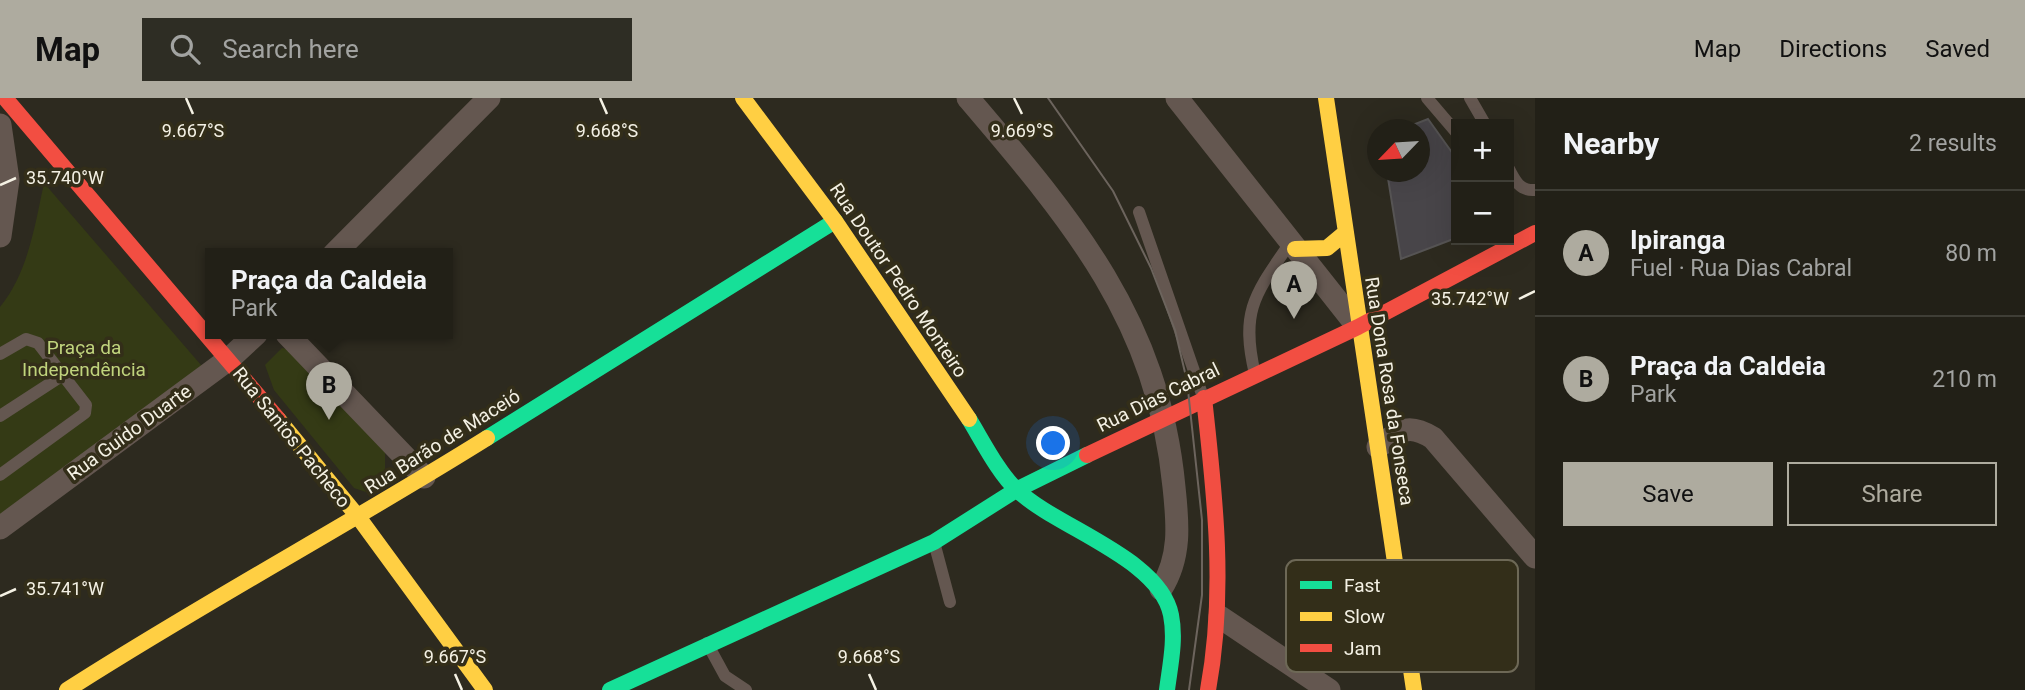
<!DOCTYPE html>
<meta charset="utf-8">
<style>
:root{--surface:#222017;--page:#2e2d24;--text:#f1f3f6;--muted:#a2a3a1;--line:#3f3e36;--accent:#aeab9f}
body{margin:0;font-family:Roboto,sans-serif;background:var(--page);color:var(--text)}
.controls{position:absolute;right:21px;top:21px;display:grid;overflow:hidden;border-radius:0px;box-shadow:0 7px 28px #0002}
.controls button{width:63px;height:63px;display:grid;place-items:center;padding:0;border:0;border-bottom:2px solid var(--line);background:var(--surface);color:var(--text);font:35px sans-serif}
.compass{position:absolute;left:1367px;top:21px;width:63px;height:63px;border-radius:50%;background:var(--surface);box-shadow:0 7px 28px #0002;rotate:245deg}
.you{position:absolute;left:1054px;top:346px;width:24px;height:24px;margin:-18px;border:5px solid #fff;border-radius:50%;background:#1a73e8;box-shadow:0 0 0 10px #1a73e833}
.badge{display:grid;place-items:center;width:46px;height:46px;border-radius:50%;background:var(--accent);color:#111;font-size:23px;font-weight:700}
.pin{position:absolute;translate:-50% -58px;filter:drop-shadow(0 2px 4px #0008)}
.pin::after{content:'';position:absolute;top:37px;width:24px;height:21px;background:inherit;clip-path:polygon(0 0,100% 0,50% 100%)}
.popup{position:absolute;left:205px;top:150px;width:248px;height:91px;box-sizing:border-box;display:grid;place-content:center;border-radius:0px;background:var(--surface);filter:drop-shadow(0 2px 5px #0005);font-size:23px;white-space:nowrap;color:var(--muted)}
.popup b{font-size:26px;color:var(--text)}
.popup::after{content:'';position:absolute;left:50%;top:100%;margin-left:-14px;border:14px solid transparent;border-top-color:var(--surface)}
.list{margin:0;padding:0;list-style:none}
h2{display:flex;justify-content:space-between;align-items:center;height:91px;margin:0;padding:0 28px;font-size:30px}
h2 small{font-size:23px;font-weight:400;color:var(--muted)}
.list li{display:grid;grid-template-columns:46px 1fr auto;gap:21px;align-items:center;box-sizing:border-box;height:126px;padding:0 28px;border-top:2px solid var(--line)}
.list b{display:block;font-size:26px;white-space:nowrap}
.list p{margin:0;font-size:23px;white-space:nowrap;color:var(--muted)}
.list em{font-size:23px;font-style:normal;color:var(--muted)}
.actions{display:flex;gap:14px;padding:21px 28px}
.actions a{flex:1;padding:16px 0;border:2px solid var(--accent);border-radius:0px;text-align:center;font-size:24px;color:var(--accent)}
.actions .main{background:var(--accent);color:#111}
.icon{flex:none;width:38px;height:38px;fill:none;stroke:currentColor;stroke-width:2;stroke-linecap:round;stroke-linejoin:round}
.map{position:relative;flex:none;width:1535px;height:592px;overflow:hidden}
header{display:flex;align-items:center;gap:42px;box-sizing:border-box;height:98px;padding:0 35px;background:var(--accent);color:#111}
header strong{font-size:33px}
nav{display:flex;gap:38px;margin-inline-start:auto;font-size:24px}
.search{width:490px;height:63px;background:var(--page);display:flex;align-items:center;gap:18px;box-sizing:border-box;padding:0 24px;border-radius:0px;color:var(--muted);font-size:26px}
main{display:flex}
aside{flex:1;background:var(--surface)}
.map>svg:first-child{display:block}
</style>
<header>
<strong>Map</strong>
<div class="search"><svg class="icon" aria-label="search" viewBox="0 0 24 24"><circle cx="10" cy="10" r="6"/><path d="M15 15l6 6"/></svg>Search here</div>
<nav><a>Map</a><a>Directions</a><a>Saved</a></nav>
</header>
<main>
<div class="map">
<svg width="1535" height="592" viewBox="0 0 1535 592">
<rect width="100%" height="100%" fill="#2d2a1f"/>
<path fill="#343a15" d="M44,85L207,274L0,425V209C28,175 35,127 44,85Z
M282,250L295,253L385,353V385L369,395L354,390L274,292L265,267Z"/>
<path fill="#484549" stroke="#565454" stroke-width="2" d="M1428,21L1456,60V140L1401,161L1387,74H1420V32H1400Z"/>
<g fill="none" stroke-linecap="round" stroke-linejoin="round">
<path stroke="#645750" stroke-width="12" d="M1427,0L1456,34
M1470,0L1485,26
M1509,71C1515,83 1520,93 1535,92
M1139,114L1203,299
M0,256L26,241L38,245L86,307L85,315L0,377
M1255,276C1240,213 1255,196 1290,145
M0,318L63,277
M934,444L950,504
M707,545L725,578L746,592"/>
<path stroke="#645750" stroke-width="23" d="M968,0C1072,122 1158,222 1174,389C1178,426 1181,459 1161,491
M1177,0L1358,229
M0,27L8,82L0,138
M334,156L489,0
M287,236L424,379
M1378,349C1400,333 1407,324 1433,340L1535,459
M0,430L229,261L256,236
M1220,519L1329,592"/>
<path stroke="#16e098" stroke-width="16" d="M969,321C982,342 999,376 1017,392C1057,430 1160,460 1171,517C1176,542 1170,568 1167,592
M487,340L835,123
M610,592L934,444L1016,392L1087,357"/>
<path stroke="#ffcf43" stroke-width="16" d="M743,0L835,123L969,321
M1326,0L1414,592
M1295,151L1327,150L1345,135
M278,321L359,420L485,592
M67,592C204,504 348,427 487,340"/>
<path stroke="#f24e42" stroke-width="16" d="M5,0L278,321
M1204,300C1215,398 1226,494 1208,592
M1087,357L1358,229L1535,135"/>
<path stroke="#6c645d" stroke-width="2" d="M1048,0L1113,93L1151,170L1175,232L1187,283L1202,422V497L1189,592"/>
</g>
<path fill="none" stroke="#f4f1e4" stroke-width="2.5" d="M186,0L193,16M600,0L607,16M1014,0L1022,16M0,87L16,80M1519,201L1535,193M0,498L16,491M455,576L462,592M869,576L876,592"/>
<g text-anchor="middle" stroke-width="7" stroke-linejoin="round" paint-order="stroke">
<g font-size="19" fill="#f4f1e4" stroke="#332e19">
<text transform="translate(899 182) rotate(56)" y="7">Rua Doutor Pedro Monteiro</text>
<text transform="translate(1390 293) rotate(81)" y="7">Rua Dona Rosa da Fonseca</text>
<text transform="translate(1158 299) rotate(-26)" y="7">Rua Dias Cabral</text>
<text transform="translate(129 334) rotate(-36)" y="7">Rua Guido Duarte</text>
<text transform="translate(292 339) rotate(51)" y="7">Rua Santos Pacheco</text>
<text transform="translate(442 343) rotate(-32)" y="7">Rua Barão de Maceió</text>
</g>
<g font-size="19" fill="#c0d47d" stroke="#332e19">
<text x="84" y="256">Praça da<tspan x="84" dy="22">Independência</tspan></text>
</g>
</g>
<rect x="1286" y="462" width="232" height="112" rx="10" fill="#332e19" stroke="#6d6856" stroke-width="2"/>
<rect x="1300" y="483" width="32" height="8" fill="#16e098"/>
<rect x="1300" y="514" width="32" height="9" fill="#ffcf43"/>
<rect x="1300" y="546" width="32" height="8" fill="#f24e42"/>
<g font-size="19" fill="#f4f1e4">
<text x="1344" y="494">Fast</text>
<text x="1344" y="525">Slow</text>
<text x="1344" y="557">Jam</text>
</g>
<g font-size="18" text-anchor="middle" fill="#f4f1e4" stroke="#332e19" stroke-width="7" stroke-linejoin="round" paint-order="stroke">
<text x="193" y="39">9.667°S</text>
<text x="607" y="39">9.668°S</text>
<text x="1022" y="39">9.669°S</text>
<text x="65" y="86">35.740°W</text>
<text x="1470" y="207">35.742°W</text>
<text x="65" y="497">35.741°W</text>
<text x="455" y="565">9.667°S</text>
<text x="869" y="565">9.668°S</text>
</g>
</svg>
<div class="controls">
<button>+</button>
<button>−</button>
</div>
<svg class="compass" viewBox="-18 -18 36 36"><path d="M0-13l5 13h-10z" fill="#e53935"/><path d="M0 13l5-13h-10z" fill="#a2a3a1"/></svg>
<div class="you"></div>
<div class="pin badge" style="left:1294px;top:221px">A</div>
<div class="pin badge" style="left:329px;top:322px">B</div>
<div class="popup"><b>Praça da Caldeia</b>Park</div>
</div>
<aside>
<h2>Nearby<small>2 results</small></h2>
<ul class="list">
<li><span class="badge">A</span><div><b>Ipiranga</b><p>Fuel · Rua Dias Cabral</p></div><em>80 m</em></li>
<li><span class="badge">B</span><div><b>Praça da Caldeia</b><p>Park</p></div><em>210 m</em></li>
</ul>
<div class="actions"><a class="main">Save</a><a>Share</a></div>
</aside>
</main>
